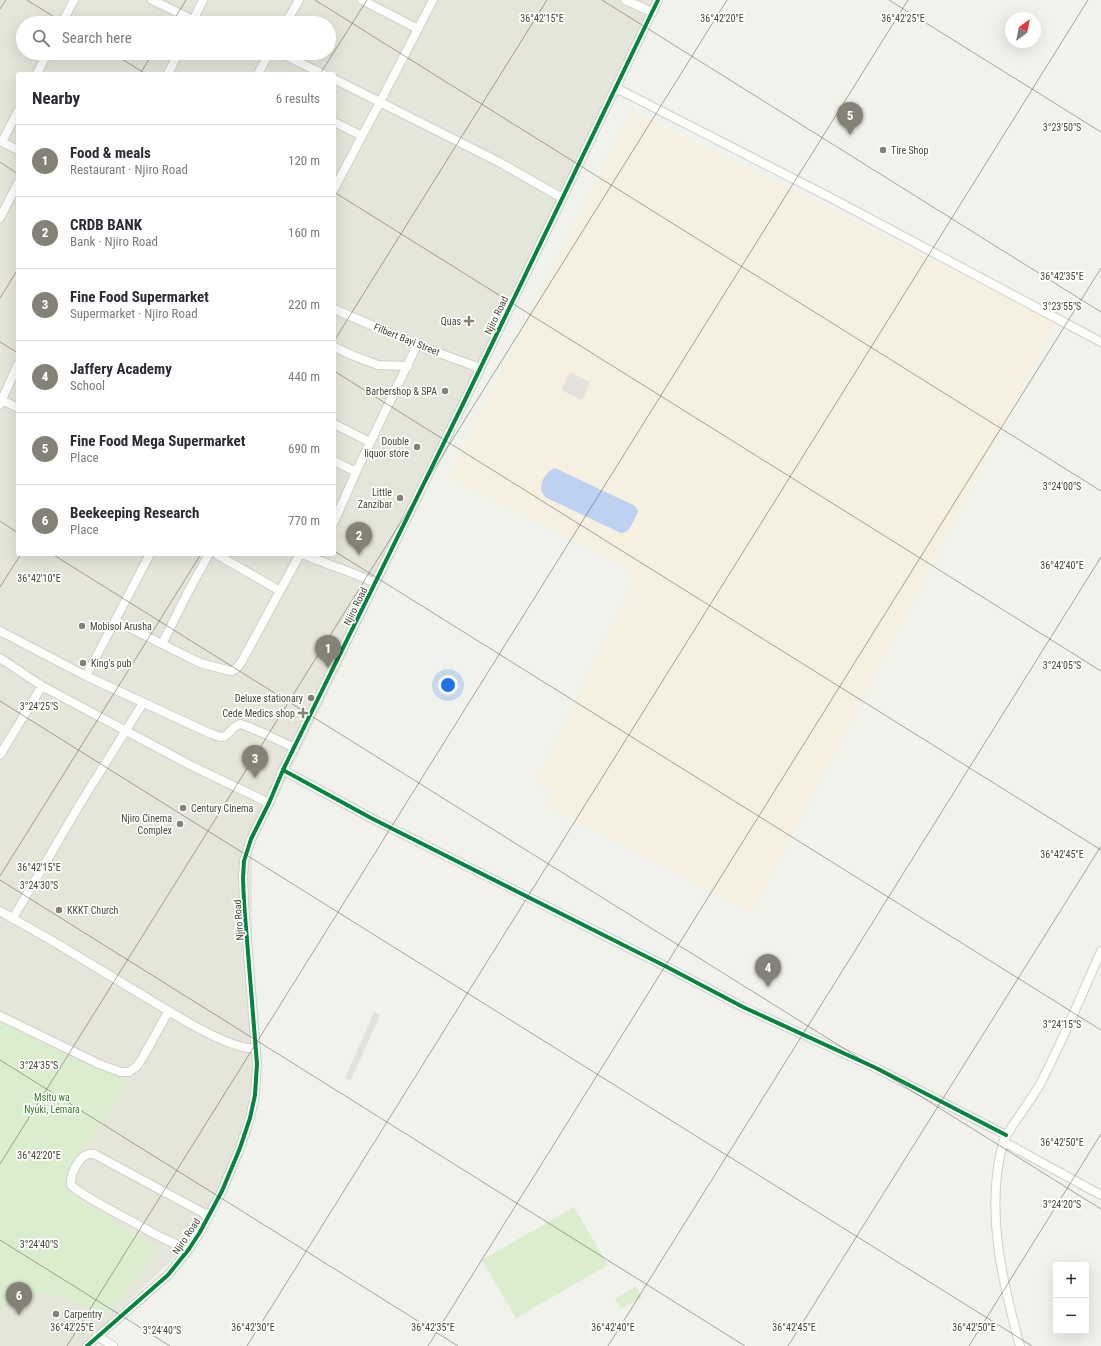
<!DOCTYPE html>
<meta charset="utf-8">
<style>
:root{--surface:#fff;--page:#f2f2f3;--text:#2b2b33;--muted:#7c7c81;--line:#e1e1e2;--accent:#848277}
body{margin:0;font-family:"Roboto Condensed",sans-serif;background:var(--page);color:var(--text)}
.controls{position:absolute;right:12px;bottom:12px;display:grid;overflow:hidden;border-radius:4px;box-shadow:0 4px 16px #0002}
.controls button{width:36px;height:36px;display:grid;place-items:center;padding:0;border:0;border-bottom:1px solid var(--line);background:var(--surface);color:var(--text);font:20px sans-serif}
.compass{position:absolute;left:1005px;top:12px;width:36px;height:36px;border-radius:50%;background:var(--surface);box-shadow:0 4px 16px #0002;rotate:32deg}
.you{position:absolute;left:448px;top:685px;width:14px;height:14px;margin:-10px;border:3px solid #fff;border-radius:50%;background:#1a73e8;box-shadow:0 0 0 6px #1a73e833}
.badge{display:grid;place-items:center;width:26px;height:26px;border-radius:50%;background:var(--accent);color:#fff;font-size:13px;font-weight:700}
.pin{position:absolute;translate:-50% -33px;filter:drop-shadow(0 1px 2px #0008)}
.pin::after{content:'';position:absolute;top:21px;width:14px;height:12px;background:inherit;clip-path:polygon(0 0,100% 0,50% 100%)}
.list{margin:0;padding:0;list-style:none}
h2{display:flex;justify-content:space-between;align-items:center;height:52px;margin:0;padding:0 16px;font-size:17px}
h2 small{font-size:13px;font-weight:400;color:var(--muted)}
.list li{display:grid;grid-template-columns:26px 1fr auto;gap:12px;align-items:center;box-sizing:border-box;height:72px;padding:0 16px;border-top:1px solid var(--line)}
.list b{display:block;font-size:15px;white-space:nowrap}
.list p{margin:0;font-size:13px;white-space:nowrap;color:var(--muted)}
.list em{font-size:13px;font-style:normal;color:var(--muted)}
.icon{flex:none;width:22px;height:22px;fill:none;stroke:currentColor;stroke-width:2;stroke-linecap:round;stroke-linejoin:round}
.map{position:relative;flex:none;width:1101px;height:1346px;overflow:hidden}
.search{position:absolute;background:var(--surface);box-shadow:0 4px 16px #0002;left:16px;top:16px;width:320px;height:44px;display:flex;align-items:center;gap:10px;box-sizing:border-box;padding:0 14px;border-radius:22px;color:var(--muted);font-size:15px}
.panel{position:absolute;background:var(--surface);box-shadow:0 4px 16px #0002;left:16px;top:72px;width:320px;height:484px;border-radius:4px}
.map>svg:first-child{display:block}
</style>
<div class="map">
<svg width="1101" height="1346" viewBox="0 0 1101 1346">
<rect width="100%" height="100%" fill="#f2f2ed"/>
<path fill="#e6e5da" fill-rule="evenodd" d="M0,0H663L252,850V1130L202,1231L83,1346H0ZM23,23H329V53H23ZM18,74H334V554H18Z"/>
<path fill="#f5f0e0" d="M631,110L1056,322L752,912L545,805L552,791L536,783L637,573L449,476Z"/>
<path fill="#daeecd" d="M0,1021L41,1041L75,1055L128,1083L114,1105L80,1152L64,1182L74,1196L158,1248L109,1314L46,1293L13,1297L0,1311Z
M574,1207L608,1265L516,1318L482,1260Z
M636,1286L642,1297L621,1309L615,1299Z"/>
<path fill="#e2e1dc" d="M570,372L590,382L582,400L561,390Z
M374,1012L380,1015L351,1080L345,1078Z"/>
<path fill="#bcd2f0" d="M555,468L635,506L637,509L638,512L630,528L626,532L621,533L545,497C543,494 541,491 541,488C541,480 548,470 555,468Z"/>
<g fill="none" stroke-linecap="round" stroke-linejoin="round">
<defs>
<path id="minor" d="M152,0L193,20
M362,0L418,29
M625,0L652,12
M62,23L74,0
M192,23L203,0
M286,23L299,0
M280,53L323,74
M37,74L47,53
M168,74L178,53
M258,74L269,53
M334,79L499,162L562,198
M616,88L837,201L1101,342
M334,122L362,136
M0,141L18,150
M2,142L18,111
M334,189L380,102L433,0
M0,218L18,183
M334,309L417,345L480,368
M334,347L354,356L378,365L408,366
M2,400L18,408
M0,404L18,364
M334,424L370,442
M334,461L356,472
M334,522L356,472L417,345
M216,554L280,591
M303,554C327,565 352,571 375,583
M116,621L192,659L203,664L231,671C237,669 239,666 242,661L300,554
M0,631L86,676L209,733C213,734 218,737 222,737C230,736 232,725 241,724L263,733L295,748
M162,644L188,592L209,554
M0,658L42,686L190,765L269,803
M86,676L150,554
M0,755L42,686
M283,770L371,818L667,967L743,1007L876,1068L1006,1135
M0,911C20,923 41,934 61,946C86,961 111,976 137,992C161,1006 230,1052 256,1048
M13,918L80,804L143,703
M0,1016L99,1064L121,1072H129L137,1066L143,1057L168,1012
M1004,1142L1101,1195
M189,1249C169,1243 151,1232 133,1222C113,1211 92,1201 73,1187L71,1185C70,1173 81,1151 94,1154L209,1216
M97,1336L113,1346
M87,1346L168,1275L189,1249L200,1232L222,1191L240,1148L250,1118L255,1095L257,1064L244,903L243,878L244,861L251,839L269,803L283,770L463,404L658,0
M1020,1346C1002,1281 985,1209 1003,1143C1006,1134 1012,1127 1017,1119C1025,1108 1032,1097 1039,1086C1062,1043 1081,996 1101,951"/>
</defs>
<use href="#minor" stroke="#d0d0ca" stroke-width="10"/>
<use href="#minor" stroke="#fdfdfc" stroke-width="8"/>
<defs>
<path id="cycleway" d="M283,770L371,818L667,967L743,1007L876,1068L1006,1135
M87,1346L168,1275L189,1249L200,1232L222,1191L240,1148L250,1118L255,1095L257,1064L244,903L243,878L244,861L251,839L269,803L283,770L463,404L658,0"/>
</defs>
<use href="#cycleway" stroke="#fff" stroke-width="6"/>
<use href="#cycleway" stroke="#00873e" stroke-width="4"/>
</g>
<path fill="none" stroke="#494637" stroke-width="1" stroke-opacity="0.45" d="M27,0L64,23M315,0L1101,491M602,0L1101,312M889,0L1101,132M0,9L6,0M172,23L186,0M112,53L146,74M140,74L153,53M320,74L367,0M0,162L18,174M334,192L1101,671M0,298L18,269M334,341L547,0M0,342L18,353M334,371L1101,850M0,521L18,533M334,551L1101,1030M52,554L1101,1209M0,587L21,554M0,701L1032,1346M0,876L201,554M0,880L745,1346M0,1060L458,1346M0,1164L727,0M0,1240L170,1346M67,1346L908,0M247,1346L1088,0M428,1346L1101,268M608,1346L1101,557M788,1346L1101,846M969,1346L1101,1134"/>
<g fill="#848277" stroke="#fff" stroke-width="1.5">
<circle cx="883" cy="150" r="4"/>
<path d="M467 315h4v4h4v4h-4v4h-4v-4h-4v-4h4z"/>
<circle cx="445" cy="391" r="4"/>
<circle cx="417" cy="447" r="4"/>
<circle cx="400" cy="498" r="4"/>
<circle cx="82" cy="626" r="4"/>
<circle cx="83" cy="663" r="4"/>
<circle cx="311" cy="698" r="4"/>
<path d="M301 707h4v4h4v4h-4v4h-4v-4h-4v-4h4z"/>
<circle cx="183" cy="808" r="4"/>
<circle cx="180" cy="824" r="4"/>
<circle cx="59" cy="910" r="4"/>
<circle cx="56" cy="1314" r="4"/>
</g>
<g text-anchor="middle" stroke-width="3.5" stroke-linejoin="round" paint-order="stroke">
<g font-size="10" fill="#494637" stroke="#fff" text-anchor="end">
<text x="891" y="154" text-anchor="start">Tire Shop</text>
<text x="461" y="325">Quas</text>
<text x="437" y="395">Barbershop &amp; SPA</text>
<text x="409" y="445">Double<tspan x="409" dy="12">liquor store</tspan></text>
<text x="392" y="496">Little<tspan x="392" dy="12">Zanzibar</tspan></text>
<text x="90" y="630" text-anchor="start">Mobisol Arusha</text>
<text x="91" y="667" text-anchor="start">King's pub</text>
<text x="303" y="702">Deluxe stationary</text>
<text x="295" y="717">Cede Medics shop</text>
<text x="191" y="812" text-anchor="start">Century Cinema</text>
<text x="172" y="822">Njiro Cinema<tspan x="172" dy="12">Complex</tspan></text>
<text x="67" y="914" text-anchor="start">KKKT Church</text>
<text x="64" y="1318" text-anchor="start">Carpentry</text>
</g>
<g font-size="10" fill="#494637" stroke="#fff">
<text transform="translate(496 315) rotate(-64)" y="4">Njiro Road</text>
<text transform="translate(407 339) rotate(22)" y="4">Filbert Bayi Street</text>
<text transform="translate(355 606) rotate(-64)" y="4">Njiro Road</text>
<text transform="translate(238 920) rotate(-94)" y="4">Njiro Road</text>
<text transform="translate(186 1236) rotate(-56)" y="4">Njiro Road</text>
</g>
<g font-size="10" fill="#387d28" stroke="#fff">
<text x="52" y="1101">Msitu wa<tspan x="52" dy="12">Nyuki, Lemara</tspan></text>
</g>
</g>
<g font-size="10" text-anchor="middle" fill="#494637" stroke="#fff" stroke-width="3.5" stroke-linejoin="round" paint-order="stroke">
<text x="542" y="22">36°42'15"E</text>
<text x="722" y="22">36°42'20"E</text>
<text x="903" y="22">36°42'25"E</text>
<text x="1062" y="131">3°23'50"S</text>
<text x="1062" y="280">36°42'35"E</text>
<text x="1062" y="310">3°23'55"S</text>
<text x="1062" y="490">3°24'00"S</text>
<text x="1062" y="569">36°42'40"E</text>
<text x="39" y="582">36°42'10"E</text>
<text x="1062" y="669">3°24'05"S</text>
<text x="39" y="710">3°24'25"S</text>
<text x="1062" y="858">36°42'45"E</text>
<text x="39" y="871">36°42'15"E</text>
<text x="39" y="889">3°24'30"S</text>
<text x="1062" y="1028">3°24'15"S</text>
<text x="39" y="1069">3°24'35"S</text>
<text x="1062" y="1146">36°42'50"E</text>
<text x="39" y="1159">36°42'20"E</text>
<text x="1062" y="1208">3°24'20"S</text>
<text x="39" y="1248">3°24'40"S</text>
<text x="72" y="1331">36°42'25"E</text>
<text x="253" y="1331">36°42'30"E</text>
<text x="433" y="1331">36°42'35"E</text>
<text x="613" y="1331">36°42'40"E</text>
<text x="794" y="1331">36°42'45"E</text>
<text x="974" y="1331">36°42'50"E</text>
<text x="162" y="1334">3°24'40"S</text>
</g>
</svg>
<div class="controls">
<button>+</button>
<button>−</button>
</div>
<svg class="compass" viewBox="-18 -18 36 36"><path d="M0-13l5 13h-10z" fill="#e53935"/><path d="M0 13l5-13h-10z" fill="#7c7c81"/></svg>
<div class="you"></div>
<div class="pin badge" style="left:328px;top:668px">1</div>
<div class="pin badge" style="left:359px;top:555px">2</div>
<div class="pin badge" style="left:255px;top:778px">3</div>
<div class="pin badge" style="left:768px;top:987px">4</div>
<div class="pin badge" style="left:850px;top:135px">5</div>
<div class="pin badge" style="left:19px;top:1315px">6</div>
<div class="search"><svg class="icon" aria-label="search" viewBox="0 0 24 24"><circle cx="10" cy="10" r="6"/><path d="M15 15l6 6"/></svg>Search here</div>
<section class="panel">
<h2>Nearby<small>6 results</small></h2>
<ul class="list">
<li><span class="badge">1</span><div><b>Food &amp; meals</b><p>Restaurant · Njiro Road</p></div><em>120 m</em></li>
<li><span class="badge">2</span><div><b>CRDB BANK</b><p>Bank · Njiro Road</p></div><em>160 m</em></li>
<li><span class="badge">3</span><div><b>Fine Food Supermarket</b><p>Supermarket · Njiro Road</p></div><em>220 m</em></li>
<li><span class="badge">4</span><div><b>Jaffery Academy</b><p>School</p></div><em>440 m</em></li>
<li><span class="badge">5</span><div><b>Fine Food Mega Supermarket</b><p>Place</p></div><em>690 m</em></li>
<li><span class="badge">6</span><div><b>Beekeeping Research</b><p>Place</p></div><em>770 m</em></li>
</ul>
</section>
</div>
